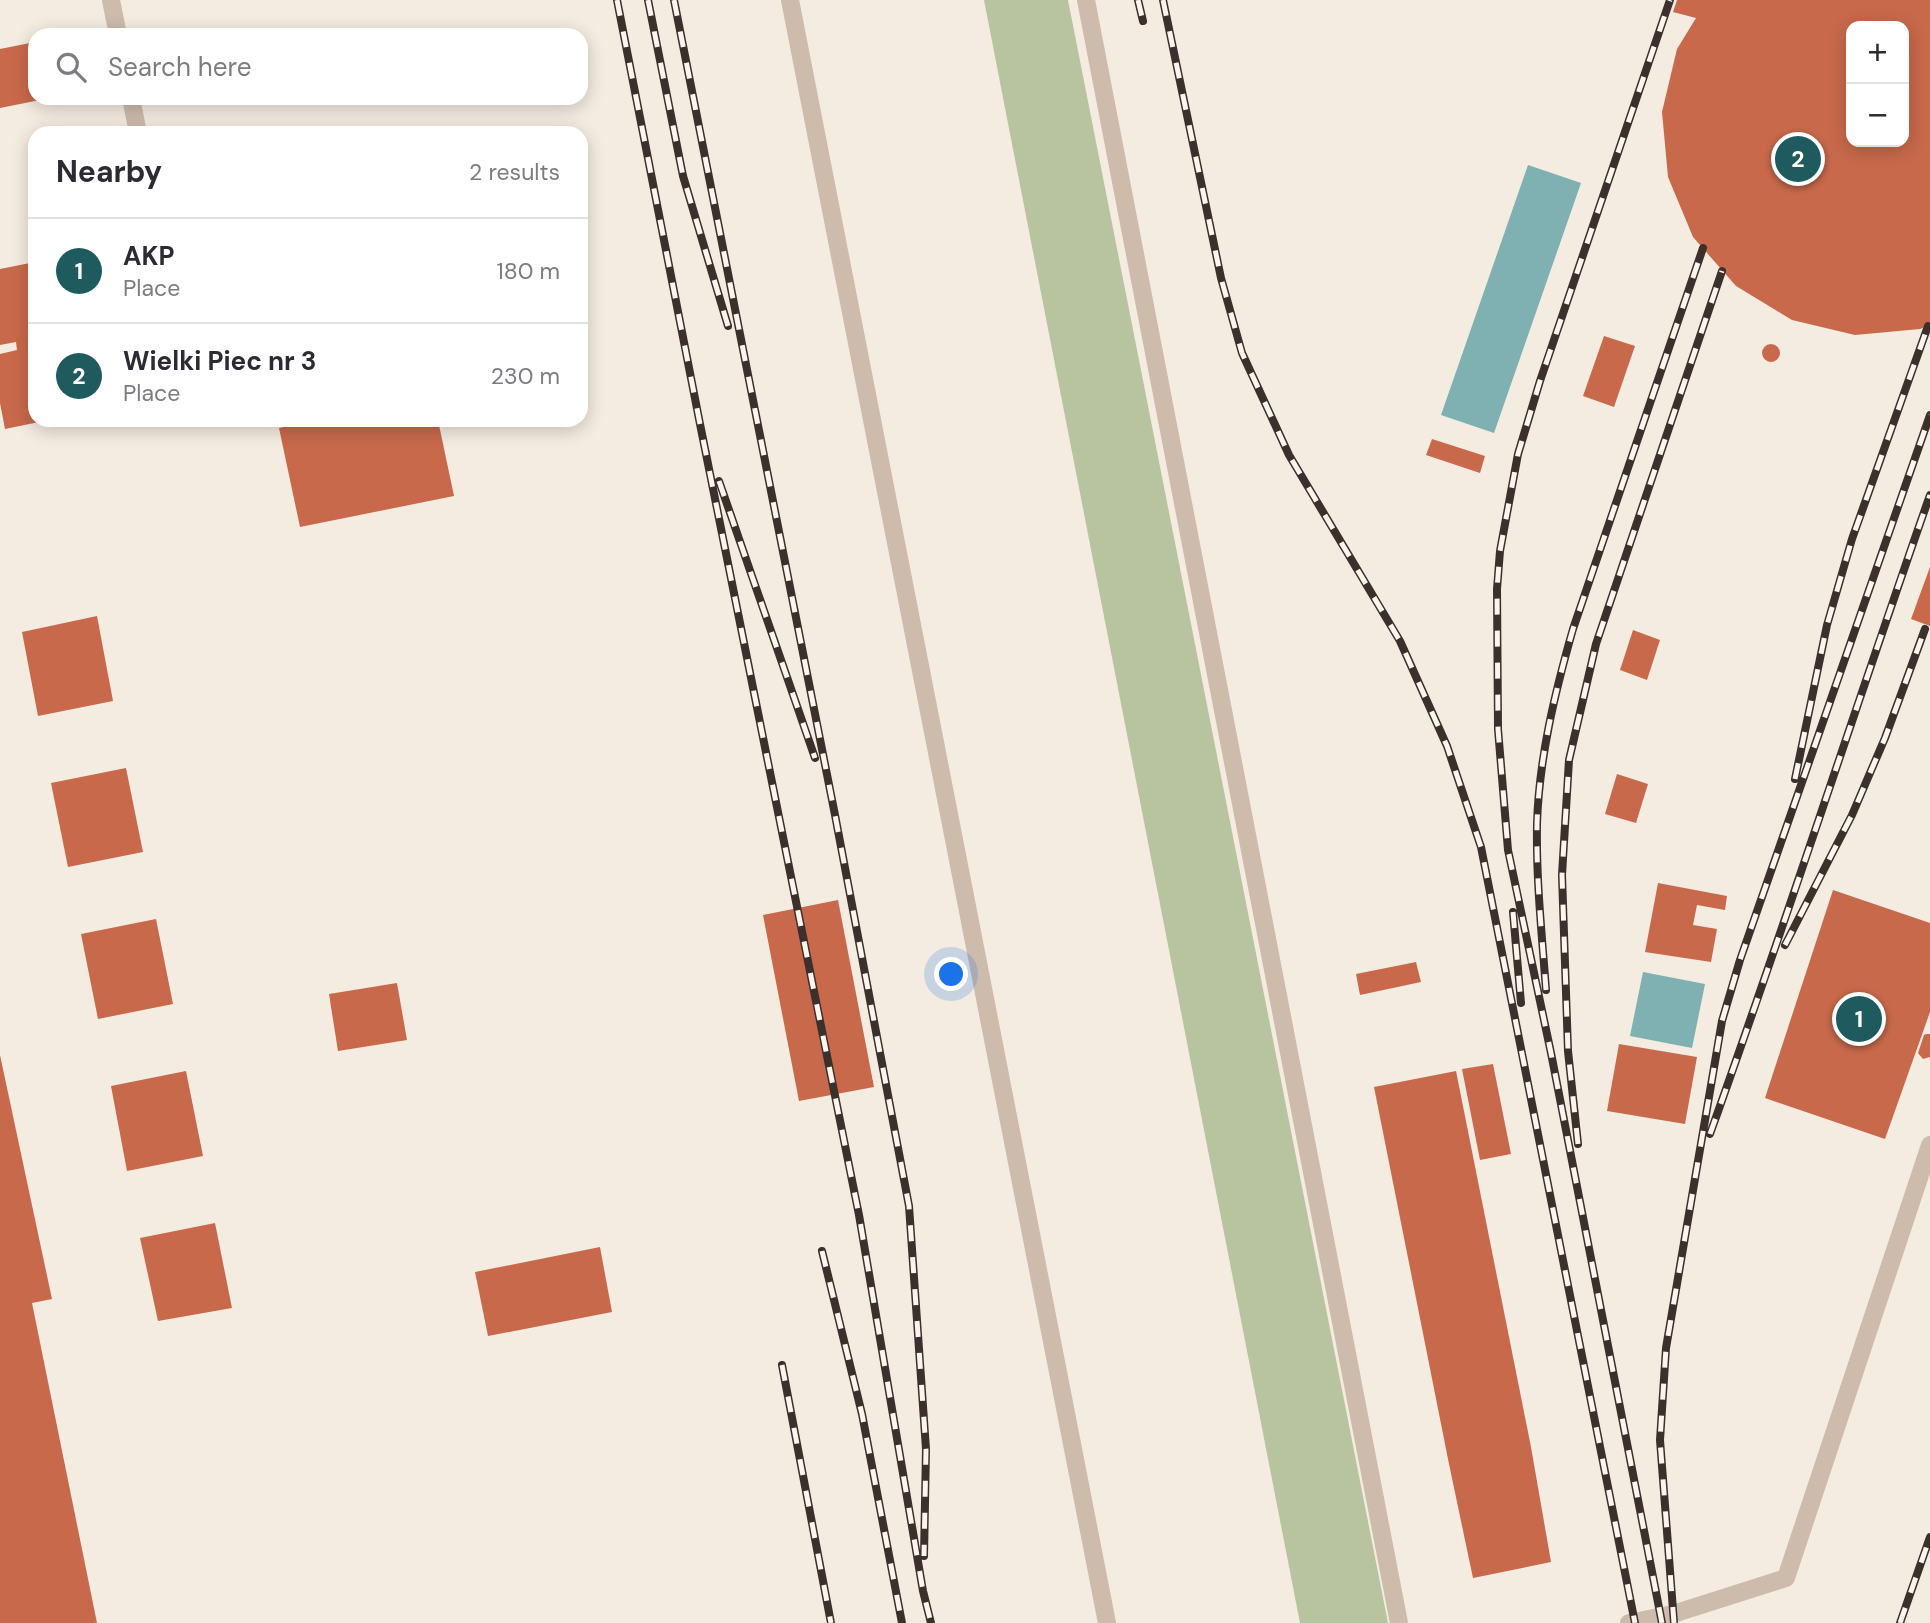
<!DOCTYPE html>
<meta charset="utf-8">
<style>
:root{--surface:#fff;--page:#f2f2f3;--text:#2b2b33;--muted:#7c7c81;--line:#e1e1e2;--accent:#1f5a5e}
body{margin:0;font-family:"DM Sans",sans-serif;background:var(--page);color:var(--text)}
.controls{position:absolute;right:21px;top:21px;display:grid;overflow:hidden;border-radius:14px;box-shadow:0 4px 18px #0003}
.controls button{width:63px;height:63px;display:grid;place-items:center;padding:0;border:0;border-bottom:2px solid var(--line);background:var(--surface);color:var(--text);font:35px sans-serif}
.you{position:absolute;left:952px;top:975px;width:24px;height:24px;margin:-18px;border:5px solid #fff;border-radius:50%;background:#1a73e8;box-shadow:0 0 0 10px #1a73e833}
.badge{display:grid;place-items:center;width:46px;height:46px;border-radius:50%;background:var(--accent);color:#fff;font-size:23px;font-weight:700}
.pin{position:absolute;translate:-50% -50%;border:4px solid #fff;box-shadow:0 2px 7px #0006}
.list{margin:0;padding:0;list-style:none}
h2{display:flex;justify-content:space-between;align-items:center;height:91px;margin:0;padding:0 28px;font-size:30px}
h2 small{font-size:23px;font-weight:400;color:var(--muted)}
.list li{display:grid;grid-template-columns:46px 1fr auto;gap:21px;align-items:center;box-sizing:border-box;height:105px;padding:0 28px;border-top:2px solid var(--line)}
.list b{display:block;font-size:26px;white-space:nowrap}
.list p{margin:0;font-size:23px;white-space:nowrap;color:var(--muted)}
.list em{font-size:23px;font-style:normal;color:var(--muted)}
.icon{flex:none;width:38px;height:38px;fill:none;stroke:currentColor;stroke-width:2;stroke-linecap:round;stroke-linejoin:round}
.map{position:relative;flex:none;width:1930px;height:1623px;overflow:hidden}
.search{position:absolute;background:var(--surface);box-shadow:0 4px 18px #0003;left:28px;top:28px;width:560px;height:77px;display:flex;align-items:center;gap:18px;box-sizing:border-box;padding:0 24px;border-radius:21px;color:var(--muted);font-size:26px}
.panel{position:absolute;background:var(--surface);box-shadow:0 4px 18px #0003;left:28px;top:126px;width:560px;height:301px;border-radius:21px}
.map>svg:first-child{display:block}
</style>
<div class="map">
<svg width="1930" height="1623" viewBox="0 0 1930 1623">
<rect width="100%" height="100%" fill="#f4ebe1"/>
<path fill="#b8c4a0" d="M984,0H1068L1388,1623H1300Z"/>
<path fill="#7fb0b2" d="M1528,165L1581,183L1494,433L1441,415Z
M1643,972L1705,984L1692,1048L1630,1036Z"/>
<path fill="#c8694b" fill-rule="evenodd" d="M1677,0H1930V325L1920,329L1855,335L1792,320L1736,286L1693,237L1668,177L1662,112L1677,49L1696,18L1673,12ZM1851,26H1904V142H1851Z
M35,42V98L45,99L0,108V49Z
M35,262V420L44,421L5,429L0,403V354L17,350L16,342L0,345V269Z
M1604,336L1635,346L1614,407L1583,396Z
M1762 353a9 9 0 1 1 18 0a9 9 0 1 1-18 0Z
M318,420H438L454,496L300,527L279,428Z
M1432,439L1485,456L1480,473L1426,455Z
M1930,567V626L1911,619Z
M97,616L113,701L38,716L22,632Z
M1633,630L1660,640L1647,680L1620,670Z
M126,768L143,852L68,867L51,783Z
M1617,774L1648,784L1636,823L1605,814Z
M1658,883L1727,896L1725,910L1697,905L1693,925L1717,929L1711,962L1645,952Z
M1833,890L1930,923V1012L1885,1139L1765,1098Z
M838,900L874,1087L799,1101L763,915Z
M156,919L173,1004L98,1019L81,934Z
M1416,962L1421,982L1360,995L1356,974Z
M397,983L407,1040L338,1051L329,994Z
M1926,1034H1930V1057L1923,1059L1918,1053L1924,1035Z
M1619,1044L1697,1057L1685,1124L1607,1111Z
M0,1055L52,1299L32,1303L97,1623H0Z
M1493,1064L1511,1154L1480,1160L1462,1069Z
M186,1071L203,1156L127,1171L111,1086Z
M1456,1071L1531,1447L1551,1562L1473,1578L1449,1464L1374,1087Z
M215,1223L232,1308L158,1321L140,1238Z
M600,1247L612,1312L488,1336L475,1272Z"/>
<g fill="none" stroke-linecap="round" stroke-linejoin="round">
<path stroke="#cdbbac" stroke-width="18" d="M111,0L118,35
M790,0L1107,1623
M1086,0L1399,1623
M131,98L138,133
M1629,1623L1673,1614L1786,1578L1930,1145"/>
<defs>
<path id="rail" d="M617,0L700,424L859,1215L923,1591L931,1623
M648,0L683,176L728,326
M674,0L835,815L909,1206L926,1449L924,1556
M1138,0L1143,21
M1163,0L1221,278L1242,353L1289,455L1400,641L1447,746L1481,847L1635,1623
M719,481L815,758
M1795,779L1827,625L1852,539L1928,326
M1513,912L1521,1003
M1785,945L1852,815L1885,738L1925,629
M1546,990C1542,935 1536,880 1537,824C1539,758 1555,692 1573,629L1703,248
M1710,1134C1786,922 1855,708 1930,495
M1578,1144L1568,1051L1562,875L1569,760L1596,644L1722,271
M822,1251L862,1414L902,1623
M782,1365L831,1623
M1662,1623L1551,1053L1508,850L1498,729L1497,589L1500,551L1518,454L1540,381L1670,0
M1674,1623L1660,1440L1666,1348L1722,1021L1740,960L1930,415
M1900,1623L1930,1537"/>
</defs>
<use href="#rail" stroke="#3b302b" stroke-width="8"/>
<use href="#rail" stroke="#fbf5ee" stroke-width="5" stroke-dasharray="16" stroke-linecap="butt"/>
</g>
</svg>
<div class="controls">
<button>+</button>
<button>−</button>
</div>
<div class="you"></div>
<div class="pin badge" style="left:1859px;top:1019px">1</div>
<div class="pin badge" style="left:1798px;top:159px">2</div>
<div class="search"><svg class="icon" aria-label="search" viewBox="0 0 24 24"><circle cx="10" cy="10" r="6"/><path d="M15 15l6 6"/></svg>Search here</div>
<section class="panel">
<h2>Nearby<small>2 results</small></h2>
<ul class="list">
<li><span class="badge">1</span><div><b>AKP</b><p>Place</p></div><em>180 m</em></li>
<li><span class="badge">2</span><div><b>Wielki Piec nr 3</b><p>Place</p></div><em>230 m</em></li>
</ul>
</section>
</div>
